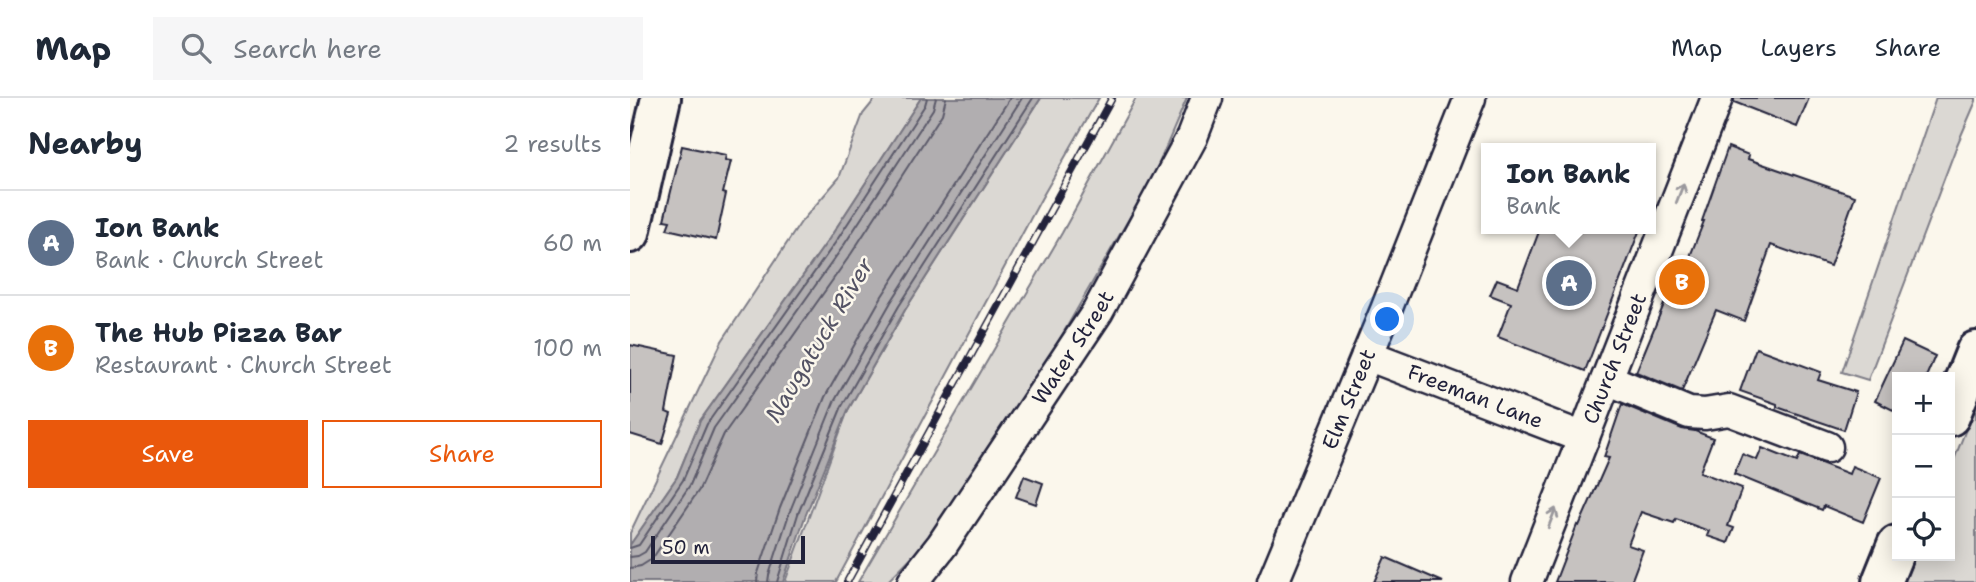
<!DOCTYPE html>
<meta charset="utf-8">
<style>
:root{--surface:#fff;--page:#f6f6f7;--text:#1f2937;--muted:#747a83;--line:#e0e1e3;--accent:#ea580c}
body{margin:0;font-family:"Shantell Sans",sans-serif;background:var(--page);color:var(--text)}
.controls{position:absolute;right:21px;bottom:21px;display:grid;overflow:hidden;border-radius:0px;box-shadow:0 4px 18px #0003}
.controls button{width:63px;height:63px;display:grid;place-items:center;padding:0;border:0;border-bottom:2px solid var(--line);background:var(--surface);color:var(--text);font:35px sans-serif}
.scale{position:absolute;left:21px;bottom:18px;width:154px;box-sizing:border-box;padding-left:7px;border:4px solid #22223b;border-top:0;font-size:19px;line-height:24px;white-space:nowrap;color:#22223b;-webkit-text-stroke:5px #fbf7ec;paint-order:stroke}
.you{position:absolute;left:758px;top:222px;width:24px;height:24px;margin:-18px;border:5px solid #fff;border-radius:50%;background:#1a73e8;box-shadow:0 0 0 10px #1a73e833}
.badge{display:grid;place-items:center;width:46px;height:46px;border-radius:50%;background:var(--accent);color:#fff;font-size:23px;font-weight:700}
.pin{position:absolute;translate:-50% -50%;border:4px solid #fff;box-shadow:0 2px 7px #0006}
.popup{position:absolute;left:851px;top:45px;width:175px;height:91px;box-sizing:border-box;display:grid;place-content:center;border-radius:0px;background:var(--surface);filter:drop-shadow(0 2px 5px #0005);font-size:23px;white-space:nowrap;color:var(--muted)}
.popup b{font-size:26px;color:var(--text)}
.popup::after{content:'';position:absolute;left:50%;top:100%;margin-left:-14px;border:14px solid transparent;border-top-color:var(--surface)}
.list{margin:0;padding:0;list-style:none}
h2{display:flex;justify-content:space-between;align-items:center;height:91px;margin:0;padding:0 28px;font-size:30px}
h2 small{font-size:23px;font-weight:400;color:var(--muted)}
.list li{display:grid;grid-template-columns:46px 1fr auto;gap:21px;align-items:center;box-sizing:border-box;height:105px;padding:0 28px;border-top:2px solid var(--line)}
.list b{display:block;font-size:26px;white-space:nowrap}
.list p{margin:0;font-size:23px;white-space:nowrap;color:var(--muted)}
.list em{font-size:23px;font-style:normal;color:var(--muted)}
.actions{display:flex;gap:14px;padding:21px 28px}
.actions a{flex:1;padding:16px 0;border:2px solid var(--accent);border-radius:0px;text-align:center;font-size:24px;color:var(--accent)}
.actions .main{background:var(--accent);color:#fff}
.icon{flex:none;width:38px;height:38px;fill:none;stroke:currentColor;stroke-width:2;stroke-linecap:round;stroke-linejoin:round}
.map{position:relative;flex:none;width:1346px;height:484px;overflow:hidden}
header{display:flex;align-items:center;gap:42px;box-sizing:border-box;height:98px;padding:0 35px;background:var(--surface);border-bottom:2px solid var(--line)}
header strong{font-size:33px}
nav{display:flex;gap:38px;margin-inline-start:auto;font-size:24px}
.search{width:490px;height:63px;background:var(--page);display:flex;align-items:center;gap:18px;box-sizing:border-box;padding:0 24px;border-radius:0px;color:var(--muted);font-size:26px}
main{display:flex}
aside{flex:1;background:var(--surface)}
.map>svg:first-child{display:block}
</style>
<header>
<strong>Map</strong>
<div class="search"><svg class="icon" aria-label="search" viewBox="0 0 24 24"><circle cx="10" cy="10" r="6"/><path d="M15 15l6 6"/></svg>Search here</div>
<nav><a>Map</a><a>Layers</a><a>Share</a></nav>
</header>
<main>
<aside>
<h2>Nearby<small>2 results</small></h2>
<ul class="list">
<li><span class="badge" style="background:#5c6f8a">A</span><div><b>Ion Bank</b><p>Bank · Church Street</p></div><em>60 m</em></li>
<li><span class="badge" style="background:#e8710a">B</span><div><b>The Hub Pizza Bar</b><p>Restaurant · Church Street</p></div><em>100 m</em></li>
</ul>
<div class="actions"><a class="main">Save</a><a>Share</a></div>
</aside>
<div class="map">
<svg width="1346" height="484" viewBox="0 0 1346 484">
<rect width="100%" height="100%" fill="#fbf7ec"/>
<filter id="ink" filterUnits="userSpaceOnUse"><feTurbulence type="fractalNoise" baseFrequency=".0143" numOctaves="2"/><feDisplacementMap in="SourceGraphic" scale="14" xChannelSelector="R" yChannelSelector="G"/><feConvolveMatrix kernelMatrix="1 2 1 2 8 2 1 2 1" color-interpolation-filters="sRGB"/></filter>
<g filter="url(#ink)">
<path fill="#dbd8d3" stroke="#7e7d87" stroke-width="2" d="M246,0H291L199,141L70,323L47,379L0,447V435L92,243L171,124L209,80L233,16Z
M411,0H469L411,101L206,484H155L218,312L275,212Z
M506,0H557L524,77L404,286L300,440L257,484H228L432,135Z
M1306,0H1346V3L1327,47L1238,282L1212,274Z
M1346,306V484H1274L1285,458H1320V372Z"/>
<path fill="#b1aeb0" stroke="#787681" stroke-width="2" d="M291,0H411L275,212L218,312L175,419L153,484H0V447L47,379L70,323L199,141Z"/>
<g fill="none" stroke-linecap="round" stroke-linejoin="round">
<path stroke="#5b5a6a" stroke-width="2" d="M0,450L9,447L53,382L77,326L205,145L295,7L297,0
M0,459L8,458L15,454L60,387L84,330L212,150L303,11L306,0
M0,470L11,468L22,461L69,392L94,336L221,156L312,16L316,0
M127,484L128,475L150,410L195,299L252,198L380,0
M138,484L139,477L160,413L204,304L261,204L392,0
M147,484L168,416L212,308L269,208L403,0"/>
</g>
<path fill="#c6c2c0" stroke="#22223b" stroke-width="2" d="M1104,0H1179L1167,29L1104,4Z
M52,48L96,57L95,62L101,63L93,95L96,96L86,142L37,131L40,123L34,122Z
M1098,49L1119,57L1118,61L1225,98L1200,168L1141,147L1114,223L1086,212L1052,293L1006,274L1039,194L1045,196L1074,123H1072Z
M910,131H1010L955,273L868,239L881,205L860,197L867,181L888,189Z
M1273,243L1305,258L1296,279H1267V314L1245,303Z
M0,247L47,257L36,314L41,316L32,346L0,336Z
M1126,250L1191,274L1188,282L1226,294L1214,332L1147,309V306L1110,293Z
M992,306L1052,331L1065,333L1083,340L1070,374L1112,390L1098,428L1104,430L1098,445L1077,438L1079,433L1046,421L1044,425L1011,414L998,447L1013,452L1001,484H925L947,427L949,428L979,360L974,359Z
M1132,350L1167,364L1170,357L1219,376L1222,368L1251,380L1233,424L1194,408L1192,412L1104,376L1112,356L1127,362Z
M394,378L413,385L406,406L386,399Z
M755,459L813,484H744Z"/>
<g fill="none" stroke-linecap="round" stroke-linejoin="round">
<defs>
<g id="minor">
<path id="s1" d="M737,257L954,340"/>
<path d="M977,281L1059,315L1075,316L1099,312L1197,349"/>
<path id="s2" d="M283,484L312,447L468,213L562,39L577,0"/>
<path id="s3" d="M643,484L756,212L840,0"/>
<path id="s4" d="M897,484L1087,0"/>
</g>
<path id="major" d="M0,135L31,0
M1320,318L1346,253
M1252,484L1267,447"/>
</defs>
<use href="#minor" stroke="#22223b" stroke-width="35"/>
<use href="#major" stroke="#22223b" stroke-width="44"/>
<use href="#minor" stroke="#fbf7ec" stroke-width="30"/>
<use href="#major" stroke="#fbf7ec" stroke-width="38"/>
<defs>
<path id="rail" d="M217,484L482,0"/>
</defs>
<use href="#rail" stroke="#22223b" stroke-width="8"/>
<use href="#rail" stroke="#fbf7ec" stroke-width="5" stroke-dasharray="16" stroke-linecap="butt"/>
</g>
<defs><path id="oneway-shaft" d="M-6 0H5M1.5-3L5.5 0L1.5 3" fill="none" stroke-width="1.6" stroke-linecap="round" stroke-linejoin="round" transform="scale(1.75)"/></defs>
<g stroke="#99979c">
<use href="#oneway-shaft" transform="translate(1050 95) rotate(-69)"/>
<use href="#oneway-shaft" transform="translate(922 420) rotate(-69)"/>
</g>
</g>
<g text-anchor="middle" stroke-width="5" stroke-linejoin="round" paint-order="stroke">
<g font-size="21" fill="#22223b" stroke="#fbf7ec">
<text dy="7" stroke="none"><textPath href="#s2" startOffset="284">Water Street</textPath></text>
<text dy="7" stroke="none"><textPath href="#s4" startOffset="240">Church Street</textPath></text>
<text dy="7" stroke="none"><textPath href="#s1" startOffset="116">Freeman Lane</textPath></text>
<text dy="7" stroke="none"><textPath href="#s3" startOffset="198">Elm Street</textPath></text>
</g>
<g font-size="23" font-style="italic" fill="#545364" stroke="#fbf7ec">
<text transform="translate(189 242) rotate(-59)" y="8">Naugatuck River</text>
</g>
</g>
</svg>
<div class="controls">
<button>+</button>
<button>−</button>
<button><svg class="icon" aria-label="locate" viewBox="0 0 24 24"><circle cx="12" cy="12" r="6"/><path d="M12 2v4M12 18v4M2 12h4M18 12h4"/></svg></button>
</div>
<div class="scale">50 m</div>
<div class="you"></div>
<div class="pin badge" style="left:939px;top:185px;background:#5c6f8a">A</div>
<div class="popup"><b>Ion Bank</b>Bank</div>
<div class="pin badge" style="left:1052px;top:184px;background:#e8710a">B</div>
</div>
</main>
